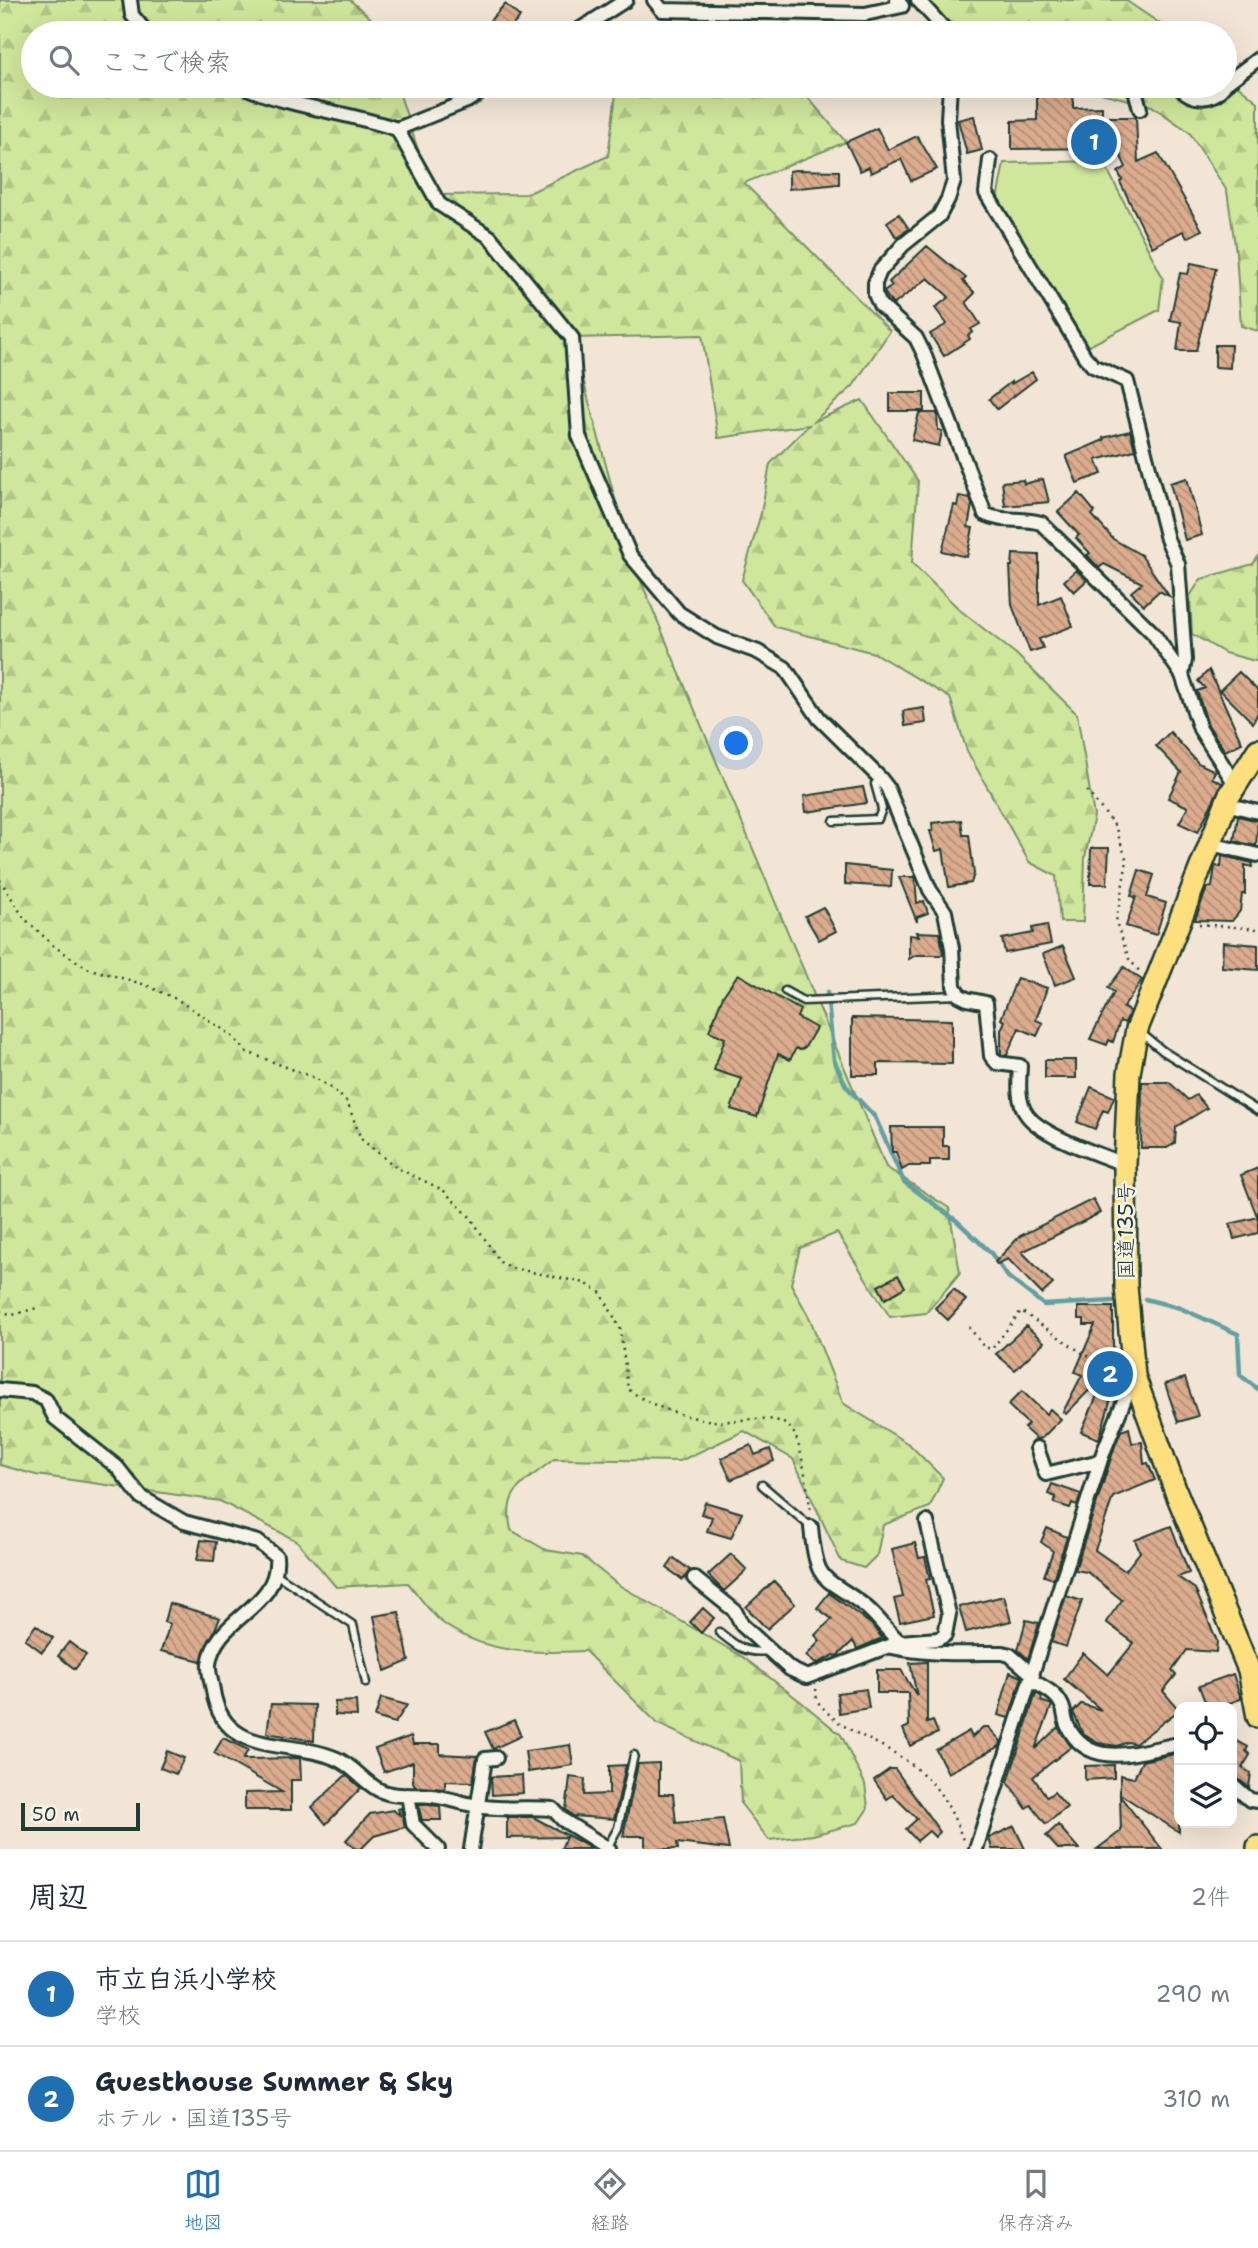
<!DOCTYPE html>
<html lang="ja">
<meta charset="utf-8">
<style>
:root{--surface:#fff;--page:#f6f6f7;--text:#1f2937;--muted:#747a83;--line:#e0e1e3;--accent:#1f6fb2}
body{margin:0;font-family:"Shantell Sans","Klee One",sans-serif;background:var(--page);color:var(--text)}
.controls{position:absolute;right:21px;bottom:21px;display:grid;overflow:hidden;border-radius:14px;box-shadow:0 7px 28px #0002}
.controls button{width:63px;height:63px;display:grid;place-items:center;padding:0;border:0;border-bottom:2px solid var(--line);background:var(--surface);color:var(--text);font:35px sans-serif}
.scale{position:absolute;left:21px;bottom:18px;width:119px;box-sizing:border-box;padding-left:7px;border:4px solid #1f3d34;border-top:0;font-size:19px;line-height:24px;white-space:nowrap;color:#1f3d34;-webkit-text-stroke:5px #f7f3e8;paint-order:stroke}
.you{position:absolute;left:737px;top:744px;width:24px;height:24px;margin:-18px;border:5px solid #fff;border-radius:50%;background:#1a73e8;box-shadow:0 0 0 10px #1a73e833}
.badge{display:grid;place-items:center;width:46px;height:46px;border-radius:50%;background:var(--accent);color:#fff;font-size:23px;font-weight:700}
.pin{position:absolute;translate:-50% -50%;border:4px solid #fff;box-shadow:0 2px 7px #0006}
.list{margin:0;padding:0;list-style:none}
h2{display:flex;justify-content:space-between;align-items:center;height:91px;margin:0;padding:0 28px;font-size:30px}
h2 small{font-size:23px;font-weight:400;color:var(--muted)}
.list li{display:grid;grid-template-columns:46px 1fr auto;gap:21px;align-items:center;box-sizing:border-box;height:105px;padding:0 28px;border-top:2px solid var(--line)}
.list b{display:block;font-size:26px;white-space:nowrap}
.list p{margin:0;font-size:23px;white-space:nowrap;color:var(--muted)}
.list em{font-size:23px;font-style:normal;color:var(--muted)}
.icon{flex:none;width:38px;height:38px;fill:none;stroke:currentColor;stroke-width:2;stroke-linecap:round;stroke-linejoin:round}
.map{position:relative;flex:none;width:1258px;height:1849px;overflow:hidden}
.search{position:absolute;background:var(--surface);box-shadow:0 7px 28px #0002;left:21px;right:21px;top:21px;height:77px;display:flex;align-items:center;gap:18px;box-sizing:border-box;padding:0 24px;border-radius:38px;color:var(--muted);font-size:26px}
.sheet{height:301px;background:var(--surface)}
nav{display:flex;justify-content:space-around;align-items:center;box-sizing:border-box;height:98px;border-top:2px solid var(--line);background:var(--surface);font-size:19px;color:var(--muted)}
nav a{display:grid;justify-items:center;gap:4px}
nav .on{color:var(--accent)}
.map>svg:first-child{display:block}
</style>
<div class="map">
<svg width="1258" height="1849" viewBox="0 0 1258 1849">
<defs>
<pattern id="forest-firs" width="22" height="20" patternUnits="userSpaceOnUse" patternTransform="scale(1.75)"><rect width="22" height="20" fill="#cfe69c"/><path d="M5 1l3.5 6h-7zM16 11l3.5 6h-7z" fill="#b1c687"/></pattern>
<pattern id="building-back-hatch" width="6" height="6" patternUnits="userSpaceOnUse" patternTransform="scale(1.75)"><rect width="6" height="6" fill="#dcac8e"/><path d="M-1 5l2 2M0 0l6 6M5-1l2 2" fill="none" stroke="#b28d75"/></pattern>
</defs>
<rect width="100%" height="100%" fill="#f2e5d6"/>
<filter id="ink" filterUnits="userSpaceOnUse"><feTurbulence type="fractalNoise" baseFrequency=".0143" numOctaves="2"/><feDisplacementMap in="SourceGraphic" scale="14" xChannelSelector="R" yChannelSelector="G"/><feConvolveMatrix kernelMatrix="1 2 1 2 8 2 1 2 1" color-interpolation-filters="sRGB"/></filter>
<g filter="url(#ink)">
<path fill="#cfe69c" stroke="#779268" stroke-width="2" d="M1103,161L1163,278L1159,310L1087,347L997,199L1004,163Z"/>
<path fill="url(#forest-firs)" stroke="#779268" stroke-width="2" d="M0,0H350L376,23L380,33H33V86H397L433,195L527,194L608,156L617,86H798L846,142L744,183L890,331L853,386L813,422L862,400L918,481L912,563L961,611L1016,654L1077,714L1094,816L1085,857L1083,922H1060L1056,876L1029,862L967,751L950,698L874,653L775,627L742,580L761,513L770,464L809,425L718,438L702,335L572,338L630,555L886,1167L949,1208L960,1273L926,1313L890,1317L837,1233L800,1248L791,1284L810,1319L843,1403L910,1445L943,1478L930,1507L883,1525L877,1555L864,1568L841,1561L793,1459L744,1431L680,1461L554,1459C525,1483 502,1489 511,1530L546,1550L582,1556L617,1584L743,1657L800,1701L841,1735L865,1784L868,1808L858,1823L813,1835L769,1840L741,1804L739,1761L658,1724L585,1651C533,1653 488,1655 444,1624C431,1614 419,1596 408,1583L336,1587L297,1541L220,1501L36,1475L0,1465Z
M921,0H1125L1174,33H1003L940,23Z
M1225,75L1258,102V331L1241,326L1236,252L1227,191L1189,132L1152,106L1085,89L1084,86H1225Z
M1258,556V661H1255L1225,653L1192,634L1190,596L1201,579L1253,564Z"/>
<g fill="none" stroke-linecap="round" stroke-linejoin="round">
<path stroke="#629ea2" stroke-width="4.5" d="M827,992L834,1060L846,1086L875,1117L904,1182L957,1221L991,1253L1008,1277L1044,1305L1113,1301
M1145,1299L1180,1308L1238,1334L1240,1375L1258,1389"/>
</g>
<path fill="url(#building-back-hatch)" stroke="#1f3d34" stroke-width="2" d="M505,4L520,17L506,33H496L486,25Z
M1037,86H1052V91H1073V108L1102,107V117H1136L1138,162L1158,153L1202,230L1187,238L1183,231L1152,247L1120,182L1122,180L1118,172L1126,167L1117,148L1012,149V121L1037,120Z
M974,116L982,150L967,154L958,120Z
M877,128L888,150L917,136L937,169L911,181L901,159L871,173L869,167L860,171L846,142Z
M795,170L839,171V184L789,189V171Z
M899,214L909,229L896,237L887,222Z
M927,246L966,278L963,281L975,293L966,302L980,324L971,329L973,332L968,335L970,339L944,356L930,334L947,324L935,308L949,297L928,278L893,305L884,292L892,286L889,282Z
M1191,263L1216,268L1196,351H1177L1181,322L1170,320L1180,273L1188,274Z
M1215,345H1231L1230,368L1215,367Z
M1032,372L1036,379L997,409L989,399L1011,382V384Z
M890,393H924V411H890Z
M919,413H937L938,430L942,431L939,446L912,440Z
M1130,431L1135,450L1096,460L1102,474L1077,483L1066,456L1104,440L1103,438Z
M1187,478L1202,535L1185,540L1170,483Z
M1043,479L1049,502L1005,506L1002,482L1023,480L1024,484Z
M1079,493L1095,512L1092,515L1113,539L1141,555L1169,596L1159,591L1144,605L1131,592L1142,583L1104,564L1099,568L1087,555L1090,553L1076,538L1079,535L1058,512Z
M959,496L970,498L972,505L968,527L973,528L967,557L942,551L954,505L957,506Z
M1013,554L1039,555V605L1061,596L1073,626L1039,639L1043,648L1030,652L1012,605L1010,566H1012Z
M1076,570L1087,580L1074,592L1064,581Z
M1209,670L1242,743L1225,751L1208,725L1197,691L1205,688L1198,681Z
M1239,672L1258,691V712L1253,723L1220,690Z
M924,708L926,723L905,726L903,711Z
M1170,732L1198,763L1215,771L1212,778L1222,783L1198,832L1179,823L1188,807L1168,798L1181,772L1156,746Z
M863,787L867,803L806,812L804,796Z
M1238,816L1258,821L1256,846L1234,841Z
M961,820L963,835H969L974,874L971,883L949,887L943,849L936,851L930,831H933L932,823Z
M1091,848H1109L1107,884H1090Z
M1222,856L1253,863L1252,867L1245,865V894H1242L1240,911L1232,921L1195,920L1207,888L1212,887L1215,866L1221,867Z
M845,865L892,870L891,887L845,884Z
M1139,870L1154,875L1147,897L1166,903L1156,935L1126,926L1136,897L1131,896Z
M899,877H915L917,903L924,901L928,913L917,917V922Z
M823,907L836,931L819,940L805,916Z
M1047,925L1051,944L1005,953L1002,939L1033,933L1032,928Z
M917,932L940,933L943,955H916L909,959V935L919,936Z
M1223,942L1258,945V970L1222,967Z
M1063,946L1076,977L1055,985L1043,954Z
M1124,967L1142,980L1123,1008L1130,1011L1125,1023L1120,1021L1113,1042L1109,1040L1107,1045L1090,1039L1114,992L1108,988Z
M738,974L800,1010L797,1017L816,1028L805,1047L800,1050L796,1048L790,1060L778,1054L757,1117L731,1109L742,1079L714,1070L725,1038L709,1031L723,996Z
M1017,978L1047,988L1036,1020L1043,1023L1037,1036L1019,1028L1007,1055H1001V1030L1005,1021L1001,1019Z
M852,1018L952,1020V1064L878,1063V1075H852Z
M1045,1060H1076V1078H1045Z
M1142,1082H1169L1188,1100L1196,1095L1207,1108L1176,1127L1175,1143L1167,1148H1141Z
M1091,1087L1114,1097L1108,1112L1103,1110L1095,1129L1077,1122Z
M891,1127H943V1146H949V1160H930V1166H909L902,1170L896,1152H892Z
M1258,1168V1216H1257L1241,1175Z
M1093,1199L1100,1213L1022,1252L1053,1284L1042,1294L1008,1259L997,1264L995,1262L1020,1236Z
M1258,1217V1233L1234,1239L1230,1224Z
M898,1275L905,1287L885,1299L878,1286Z
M954,1289L966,1300L948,1320L935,1308Z
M1078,1307H1113V1351L1110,1365L1120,1368L1099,1439L1081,1432L1108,1371L1066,1414L1063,1412L1082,1375L1075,1372L1095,1325H1084V1319H1078Z
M1026,1326L1044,1342L1015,1370L996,1354Z
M1185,1378L1198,1416L1178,1422L1165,1384Z
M1022,1391L1046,1414L1050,1409L1061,1419L1042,1438L1036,1439L1024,1428L1028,1424L1008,1405Z
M1129,1428L1132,1443L1142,1442L1144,1464L1148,1463L1155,1480L1113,1497L1095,1550L1125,1571L1140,1552L1135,1540L1171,1526L1189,1573L1178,1577L1195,1589L1217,1641L1216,1652L1187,1650L1172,1671L1176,1675L1163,1691L1179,1710L1135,1744L1128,1742L1117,1746L1098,1743L1083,1734L1073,1712L1081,1704L1101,1710L1064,1679L1083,1653L1108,1675L1134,1643L1106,1622L1122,1600L1087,1572L1075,1570L1115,1446L1121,1431Z
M751,1445L755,1455L770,1449L774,1461L731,1480L721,1458Z
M1052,1484L1081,1494L1077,1505L1072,1503L1070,1508L1054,1503L1056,1497L1048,1494Z
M705,1502L742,1513L731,1538L707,1531L712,1517L701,1514Z
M1047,1528L1067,1537L1053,1579L1044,1576L1053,1551L1041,1542Z
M201,1540L216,1542L214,1561L197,1560Z
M915,1543L919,1558L925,1557L930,1579L926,1580L934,1615L900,1622L894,1599L903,1597L892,1549Z
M731,1554L747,1570L724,1591L708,1575Z
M674,1558L690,1570L683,1580L667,1568Z
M774,1581L795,1604L767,1629L746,1607Z
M829,1593L871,1624L882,1638L857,1649L853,1641L837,1656L834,1655L816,1664L806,1656L820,1641L815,1635L832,1619L817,1608Z
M1004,1596L1011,1621L966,1632L959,1607Z
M1066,1596L1082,1601L1066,1647L1051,1642Z
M169,1603L220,1618L201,1661L161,1651L170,1624L164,1622Z
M703,1608L714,1618L701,1633L690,1622Z
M399,1612L409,1661L385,1671L374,1616Z
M1026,1620L1039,1623L1028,1659L1018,1650Z
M36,1625L53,1638L42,1652L25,1639Z
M69,1642L86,1655L75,1669L58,1656Z
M927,1662V1723L933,1721L938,1733L910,1746L903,1729L909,1726L908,1693H877V1670H901L917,1696L910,1663Z
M1010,1672L1022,1677L1009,1718L998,1715Z
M1233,1674L1241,1699L1218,1707H1207L1199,1686Z
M866,1689L869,1708L839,1713L837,1693Z
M1036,1693L1042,1697L1041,1701L1052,1705L1035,1749L1058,1727L1071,1747L1033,1777L1047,1797L1054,1792L1067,1807L1046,1824L1031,1805L1026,1808L1008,1782Z
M381,1698L407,1705L395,1723L375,1717Z
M356,1701L357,1716L335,1715V1702Z
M271,1704L315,1705L314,1741L267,1733Z
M514,1720L521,1736L493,1749L485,1732Z
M983,1727H988L1001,1741L1000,1746L948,1773L936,1750L969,1731L972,1737Z
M411,1736L413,1744H440V1754L477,1756L473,1782L445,1781V1789L416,1787L413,1782V1762L384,1772L375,1749Z
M223,1738L248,1750L243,1759L300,1758L301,1780H291V1810H245V1793L282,1792L214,1753Z
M1232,1738L1248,1747L1246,1751L1250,1755L1242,1768L1251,1773L1249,1787L1232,1775Z
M570,1745L573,1765L528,1772L525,1751Z
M167,1751L184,1758L176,1774L160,1768Z
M1179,1753V1832L1120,1794V1775L1134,1778L1142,1761Z
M659,1763V1794H673L676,1823L723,1819L729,1849L677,1843L678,1849H645V1836H623L638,1764Z
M626,1765L614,1819L573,1816L566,1810L570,1777L585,1779L584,1795L609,1794V1766Z
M1114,1765V1778L1085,1780V1766Z
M890,1769H895L940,1832L935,1837L929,1831L917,1841L906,1829L917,1819L893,1795L887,1799L874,1780Z
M346,1775L361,1788L326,1824L312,1807Z
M522,1775L523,1793L492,1795L491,1777Z
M1120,1796L1162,1849H1097L1121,1831Z
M418,1804L440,1806L441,1820H422Z
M401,1808L405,1827L374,1836L361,1849H355L346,1840L370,1814L393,1810L400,1815L398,1809Z
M507,1817H533L593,1849H561L566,1837L507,1838Z
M1058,1825L1079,1849H1058L1046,1836Z
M1014,1826L1025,1849H992L989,1838Z"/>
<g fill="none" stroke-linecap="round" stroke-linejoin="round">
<defs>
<path id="service" d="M834,821L878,819L882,809L875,784L880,778
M785,991L803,1001L959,995
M1141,1033L1163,1051L1258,1111
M762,1485L811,1527
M276,1574L353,1625L366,1683
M719,1632C736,1646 745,1654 768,1651
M607,1848L618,1828L634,1755"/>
<path id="minor" d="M130,0L132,15L147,33
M654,0L662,10L865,14L902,6L897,0
M918,0L948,33
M574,33L626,0
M1225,84L1258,59
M242,86C291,107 346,112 397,129L467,101L491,86
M950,86L948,119L954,181L948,199L939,216L903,245L880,271L875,283V294L880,305L916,338L924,354L985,514C1003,523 1021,517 1041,523L1153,633L1182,675L1200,729L1235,784
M1134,86L1140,109
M1179,86C1191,101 1212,102 1224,86
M397,129L439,204L490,237L572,338L579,436L630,555L679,613L717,637L758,652L785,668L819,718L880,778L887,787L930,890L945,912L952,948L954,986L959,995L967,999L986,1003L991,1056L997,1063L1020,1066C1019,1082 1017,1102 1027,1115C1043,1137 1100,1154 1125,1165
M990,160L986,193L1085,357L1093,366L1127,381L1167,539L1178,564L1185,660L1182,675
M1226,804L1258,812
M1210,844L1258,855
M0,1390L32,1393L46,1400L55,1418L117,1467L141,1497L184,1522L258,1542L276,1556C281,1609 215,1616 209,1664C208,1672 212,1683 213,1691C224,1759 290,1738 337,1759C353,1766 364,1782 379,1790C395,1798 415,1794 432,1796C450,1798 466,1805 484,1807C507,1810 530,1807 553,1809L563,1820L609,1849
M1037,1448L1046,1474L1100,1461
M811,1527C817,1588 824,1574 866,1607C878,1617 887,1631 900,1642
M694,1578L735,1611L742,1625L790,1669L807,1677L900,1642L938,1639L945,1635L949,1614L927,1522
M892,1647C929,1655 965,1653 1003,1653L1010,1655L1033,1675
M1031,1680C1041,1686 1056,1693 1061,1704C1065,1710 1064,1718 1067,1725C1089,1772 1140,1751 1179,1744
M1232,1784L1250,1800L1258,1801
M408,1795L413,1824L438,1849
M471,1849L485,1759L496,1758
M976,1849L1103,1453L1134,1376"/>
<path id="trunk" d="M1258,750L1229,796L1137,1029L1129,1073L1125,1165L1126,1286L1134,1376L1176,1492L1249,1670L1258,1717
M1258,1849V1847"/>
</defs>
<use href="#service" stroke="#1f3d34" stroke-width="11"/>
<use href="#minor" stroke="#1f3d34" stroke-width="18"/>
<use href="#trunk" stroke="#1f3d34" stroke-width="26"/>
<path stroke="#1f3d34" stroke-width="2.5" stroke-dasharray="2 5" stroke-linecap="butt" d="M1087,791L1115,826L1127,861L1116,922L1129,959L1140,972
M0,880L24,918L55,947L87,968L146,985L178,1000L230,1034L247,1052L315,1078L334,1090L347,1102L361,1139L397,1168L443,1190L471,1218L500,1262L512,1268L585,1283L601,1293L620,1328L628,1389C651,1407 684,1417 713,1421C736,1424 775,1410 791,1429C802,1440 808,1496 811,1513
M1199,924L1258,929
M0,1311L13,1315L40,1307
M969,1327L984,1347L992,1349L1021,1311L1085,1355L1114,1364
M816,1689L817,1701C838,1726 851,1730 878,1744C925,1768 947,1793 964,1843"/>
<use href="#service" stroke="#f7f3e8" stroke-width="6"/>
<use href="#minor" stroke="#f7f3e8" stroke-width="12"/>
<use href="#trunk" stroke="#fddf80" stroke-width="21"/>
</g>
</g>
<g text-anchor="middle" stroke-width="5" stroke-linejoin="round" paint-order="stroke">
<g font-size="21" fill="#1f3d34" stroke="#f7f3e8">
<text transform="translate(1126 1231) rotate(-90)" y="7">国道135号</text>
</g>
</g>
</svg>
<div class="controls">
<button><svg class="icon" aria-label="locate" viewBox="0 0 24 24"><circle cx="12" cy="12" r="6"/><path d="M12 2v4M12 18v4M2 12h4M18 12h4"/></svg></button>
<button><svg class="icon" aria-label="layers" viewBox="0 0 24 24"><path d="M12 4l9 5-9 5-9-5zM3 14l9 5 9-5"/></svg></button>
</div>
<div class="scale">50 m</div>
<div class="you"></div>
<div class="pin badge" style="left:1094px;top:142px">1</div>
<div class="pin badge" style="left:1110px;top:1374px">2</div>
<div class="search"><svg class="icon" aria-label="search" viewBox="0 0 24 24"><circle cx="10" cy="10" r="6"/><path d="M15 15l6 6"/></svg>ここで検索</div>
</div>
<section class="sheet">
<h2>周辺<small>2件</small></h2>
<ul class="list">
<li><span class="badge">1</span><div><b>市立白浜小学校</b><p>学校</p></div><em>290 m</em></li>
<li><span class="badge">2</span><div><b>Guesthouse Summer &amp; Sky</b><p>ホテル · 国道135号</p></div><em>310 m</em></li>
</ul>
</section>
<nav>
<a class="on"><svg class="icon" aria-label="map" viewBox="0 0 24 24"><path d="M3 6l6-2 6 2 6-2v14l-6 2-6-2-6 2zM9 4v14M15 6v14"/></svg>地図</a>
<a><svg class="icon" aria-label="directions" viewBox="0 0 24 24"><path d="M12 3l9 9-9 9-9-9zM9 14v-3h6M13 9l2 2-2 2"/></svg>経路</a>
<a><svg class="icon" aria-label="saved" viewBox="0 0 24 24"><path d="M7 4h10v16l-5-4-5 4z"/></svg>保存済み</a>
</nav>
